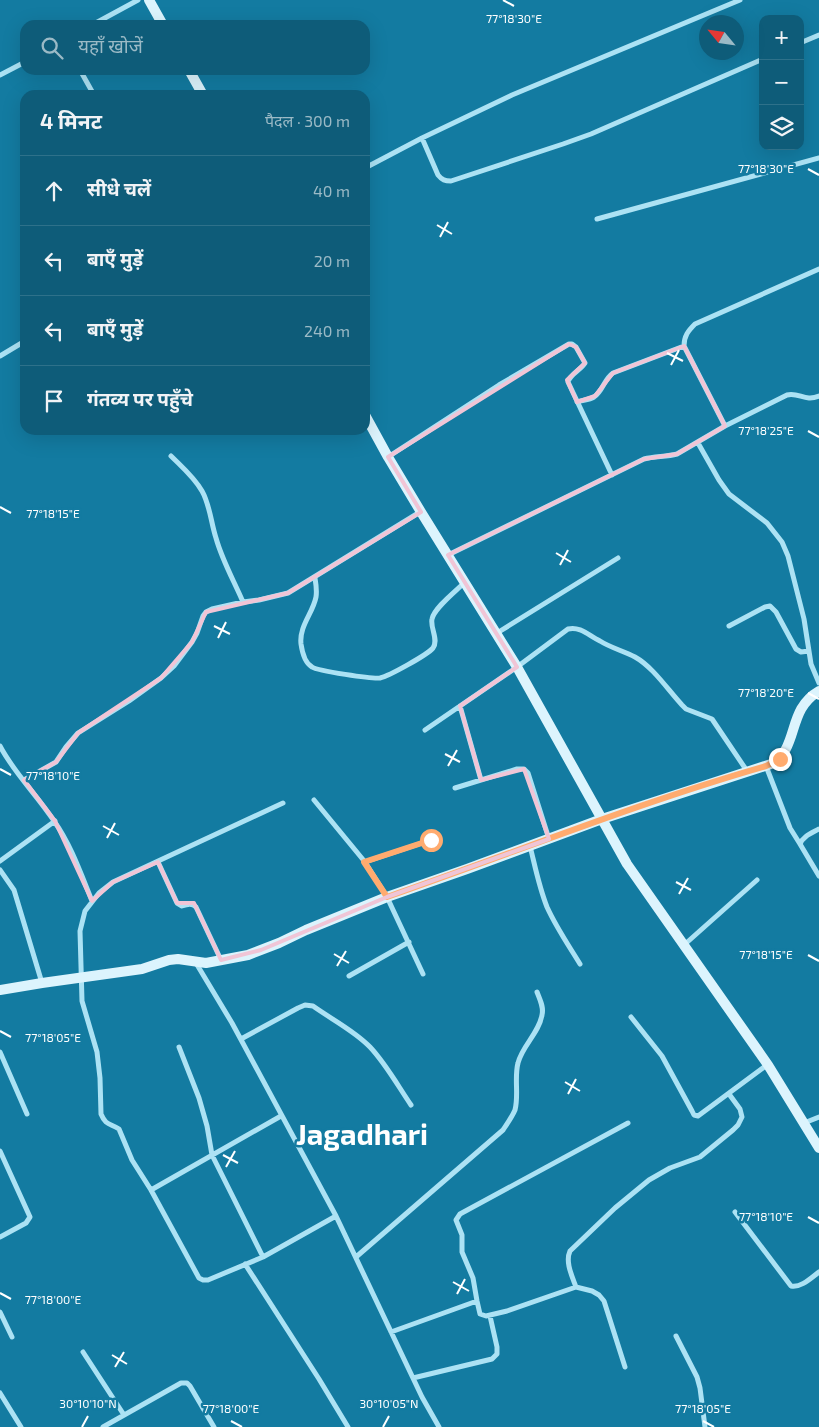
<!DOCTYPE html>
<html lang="hi">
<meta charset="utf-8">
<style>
:root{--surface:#0e5c79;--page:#1c6580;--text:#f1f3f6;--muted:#9bbac6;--line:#2e718a}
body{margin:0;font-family:"Exo 2","Noto Sans Devanagari",sans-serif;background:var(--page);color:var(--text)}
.controls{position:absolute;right:15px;top:15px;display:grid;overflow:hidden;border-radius:10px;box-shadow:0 5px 20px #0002}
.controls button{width:45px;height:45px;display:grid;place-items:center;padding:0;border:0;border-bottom:1px solid var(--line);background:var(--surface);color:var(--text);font:25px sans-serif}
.compass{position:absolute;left:699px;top:15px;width:45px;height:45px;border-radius:50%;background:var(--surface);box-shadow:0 5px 20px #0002;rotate:299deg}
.stop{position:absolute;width:15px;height:15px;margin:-11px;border:4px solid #ffab6f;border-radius:50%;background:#fff}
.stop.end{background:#ffab6f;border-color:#fff;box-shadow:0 1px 5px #0008}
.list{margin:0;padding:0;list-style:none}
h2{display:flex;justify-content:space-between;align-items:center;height:65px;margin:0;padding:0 20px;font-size:21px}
h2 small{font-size:16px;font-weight:400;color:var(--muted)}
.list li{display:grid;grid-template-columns:32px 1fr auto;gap:15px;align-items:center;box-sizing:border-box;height:70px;padding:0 20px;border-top:1px solid var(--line)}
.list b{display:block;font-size:19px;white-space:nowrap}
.list em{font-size:16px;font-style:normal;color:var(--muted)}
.icon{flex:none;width:28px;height:28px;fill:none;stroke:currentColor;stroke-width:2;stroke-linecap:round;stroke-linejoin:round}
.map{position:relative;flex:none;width:819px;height:1427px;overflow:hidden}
.search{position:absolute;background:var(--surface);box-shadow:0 5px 20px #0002;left:20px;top:20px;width:350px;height:55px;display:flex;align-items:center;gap:12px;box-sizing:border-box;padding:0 18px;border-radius:15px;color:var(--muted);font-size:19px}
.panel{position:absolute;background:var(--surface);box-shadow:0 5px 20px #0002;left:20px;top:90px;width:350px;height:345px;border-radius:15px}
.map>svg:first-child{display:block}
</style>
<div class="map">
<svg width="819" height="1427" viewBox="0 0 819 1427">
<rect width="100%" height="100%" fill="#137ba1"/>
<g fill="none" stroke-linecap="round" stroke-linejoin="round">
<path stroke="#ace2f4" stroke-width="5" d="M92,25L138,0
M800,43L819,35
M80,70L94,95
M0,75L25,62
M422,138L438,175C442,180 445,181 451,181L563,144L591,134L763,59
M365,168L422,138L512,95L740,0
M597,219L819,158
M0,356L25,341
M577,402C583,400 589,400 594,397C603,391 604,379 613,373L684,346
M725,426L684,346C684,336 688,331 695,324L819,269
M698,443L719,480L729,494L767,523L782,542L788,556L804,619L811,664L819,683
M171,456C182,467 194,477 202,491C210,505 211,523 216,538C222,560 234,581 243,602
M388,457L499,385L569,344H572L576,347L585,363C581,370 570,374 568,382L612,475
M448,555L644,459C655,456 666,457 677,454L725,426L787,395C799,392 805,402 819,396
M315,578C316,584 317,591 316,597C313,613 299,626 301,644C302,651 305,663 312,667C318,671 372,679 380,678C389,676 427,655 433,648C439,640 430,628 432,619C434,608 456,591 465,582
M729,626L765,607L770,606L776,612L796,649L801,652L809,651
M497,633L618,558
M460,706L481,780
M425,730L517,667L568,629C581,626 589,636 600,641C611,648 624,651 635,657C653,667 668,690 682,705L686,709L712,719L747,771
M0,746C14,773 37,795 54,821C71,845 81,874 92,901
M766,766L790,828L800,844
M24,780L56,762L66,747L78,733L129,701L161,678L174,666L192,642L197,633L203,616L206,612L212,609L243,602L259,600L288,593L420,512
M455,788L517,769H524L528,773L549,839
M314,800L365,862L387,897L423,974
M283,803L113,882L99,893L85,911L80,931L82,1001L97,1052L100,1078L101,1114C106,1126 110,1123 119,1129L132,1160L151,1190L199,1278L203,1280H208L263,1257L336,1216
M819,829C812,833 803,836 800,844L819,876
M530,846C535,866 539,887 547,907C556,927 569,946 580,964
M0,861L55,821
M158,862L177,903L182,906C188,904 192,903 196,907L221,960
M365,862L431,840
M0,870L14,890L42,983
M684,945L757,880
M196,963L232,1023L336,1216L422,1397L439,1427
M349,976L409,942
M631,1017L662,1056L692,1111L694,1115L698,1116L767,1065
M241,1039L298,1008L305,1005L313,1006C331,1019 355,1031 370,1047C386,1064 398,1086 411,1105
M179,1047L199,1098L207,1126L212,1155L263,1257
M0,1052L27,1114
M804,1123L819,1117
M0,1151L30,1217L26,1223L0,1237
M151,1190L281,1116
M735,1212L791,1286C801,1288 811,1278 819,1272
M356,1257L503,1130C507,1124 512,1117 515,1110C519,1095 514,1078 518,1063C522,1046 539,1033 542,1015C544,1007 540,1000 537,992
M245,1264L319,1379L348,1427
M576,1287C572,1276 565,1262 570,1251L615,1208L649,1180L670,1168L700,1157L733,1130L738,1125L742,1117L740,1109L729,1094
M0,1312L12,1337
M391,1332L477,1301
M676,1336L697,1377L700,1388L705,1427
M83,1352L124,1415
M625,1367L604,1301L599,1295L592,1291L576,1287L507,1311L486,1316L480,1314L477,1301L473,1278L462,1252V1235L456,1220L460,1214L628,1123
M413,1378L492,1359L497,1354V1347L490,1316
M0,1393L21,1427
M103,1427L181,1383H187L190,1386L214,1427"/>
<path stroke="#dcf4fd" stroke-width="10" d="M149,0L163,25
M189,70L203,95
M365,415L388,457L421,512L517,667L627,864L768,1065L819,1148
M0,990L42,983L142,969L169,960L178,959L206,963L248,955L279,943L306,930L387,897L467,869L602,819L771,764C800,748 786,710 819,691"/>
</g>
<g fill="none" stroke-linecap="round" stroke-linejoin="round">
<path stroke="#ffab6f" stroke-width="6" d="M431,840L364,862L387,897C514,853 637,803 766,766L780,759"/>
</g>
<path fill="none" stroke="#f0c5d6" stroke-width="4" stroke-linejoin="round" d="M569,344L576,347L585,363L567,380L577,402L595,396L613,373L684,346L725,426L677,454L644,459L448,555L517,667L460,706L481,780L524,769L549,839L387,897L261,950L221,960L194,903H177L158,862L113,882L92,901L55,821L24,780L56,762L78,733L161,678L192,642L206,612L288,593L421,512L388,457Z"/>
<path fill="none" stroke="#fff" stroke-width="2" d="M503,0L514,6M808,169L819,175M437,225L452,234M440,237L448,222M667,353L683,361M671,365L679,350M808,431L819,437M0,507L11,513M556,553L571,562M560,565L568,550M214,626L230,634M218,638L226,622M808,693L819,699M445,754L460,762M448,766L457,750M0,769L11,775M103,826L119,835M107,838L115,823M676,882L691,890M679,894L688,878M334,954L349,963M808,955L819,961M337,966L346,951M0,1031L11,1037M565,1082L580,1091M568,1094L576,1079M223,1155L238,1163M226,1167L235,1151M808,1217L819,1223M453,1282L469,1291M0,1293L11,1299M457,1294L465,1279M112,1355L127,1364M115,1367L124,1352M231,1421L242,1427M703,1421L714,1427M82,1427L88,1416M383,1427L389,1416"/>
<g text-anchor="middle" stroke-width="5" stroke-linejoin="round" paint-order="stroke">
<g font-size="29" font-weight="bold" fill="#fff" stroke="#137ba1">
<text x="362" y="1145">Jagadhari</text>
</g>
</g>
<g font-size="12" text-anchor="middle" fill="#fff" stroke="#137ba1" stroke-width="5" stroke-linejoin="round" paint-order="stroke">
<text x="514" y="23">77°18'30"E</text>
<text x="766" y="173">77°18'30"E</text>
<text x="766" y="435">77°18'25"E</text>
<text x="53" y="518">77°18'15"E</text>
<text x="766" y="697">77°18'20"E</text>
<text x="53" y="780">77°18'10"E</text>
<text x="766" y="959">77°18'15"E</text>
<text x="53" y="1042">77°18'05"E</text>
<text x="766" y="1221">77°18'10"E</text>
<text x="53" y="1304">77°18'00"E</text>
<text x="88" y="1408">30°10'10"N</text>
<text x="389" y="1408">30°10'05"N</text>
<text x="231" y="1413">77°18'00"E</text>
<text x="703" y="1413">77°18'05"E</text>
</g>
</svg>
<div class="controls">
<button>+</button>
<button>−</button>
<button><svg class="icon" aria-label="layers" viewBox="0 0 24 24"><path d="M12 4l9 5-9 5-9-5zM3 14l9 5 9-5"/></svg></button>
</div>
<svg class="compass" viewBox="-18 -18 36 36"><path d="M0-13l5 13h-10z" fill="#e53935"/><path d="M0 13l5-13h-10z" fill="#9bbac6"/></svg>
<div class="stop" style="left:431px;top:840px"></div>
<div class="stop end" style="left:780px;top:759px"></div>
<div class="search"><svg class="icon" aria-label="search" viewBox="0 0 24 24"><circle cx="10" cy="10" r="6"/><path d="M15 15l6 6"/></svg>यहाँ खोजें</div>
<section class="panel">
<h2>4 मिनट<small>पैदल · 300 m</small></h2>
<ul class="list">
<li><svg class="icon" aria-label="ahead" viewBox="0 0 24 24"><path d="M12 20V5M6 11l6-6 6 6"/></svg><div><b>सीधे चलें</b></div><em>40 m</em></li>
<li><svg class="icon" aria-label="left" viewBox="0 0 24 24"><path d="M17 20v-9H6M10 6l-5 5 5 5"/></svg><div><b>बाएँ मुड़ें</b></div><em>20 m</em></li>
<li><svg class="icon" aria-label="left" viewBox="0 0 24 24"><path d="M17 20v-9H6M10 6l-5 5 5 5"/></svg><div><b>बाएँ मुड़ें</b></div><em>240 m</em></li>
<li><svg class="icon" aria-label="arrive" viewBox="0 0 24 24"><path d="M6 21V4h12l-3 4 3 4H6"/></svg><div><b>गंतव्य पर पहुँचे</b></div></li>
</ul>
</section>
</div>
